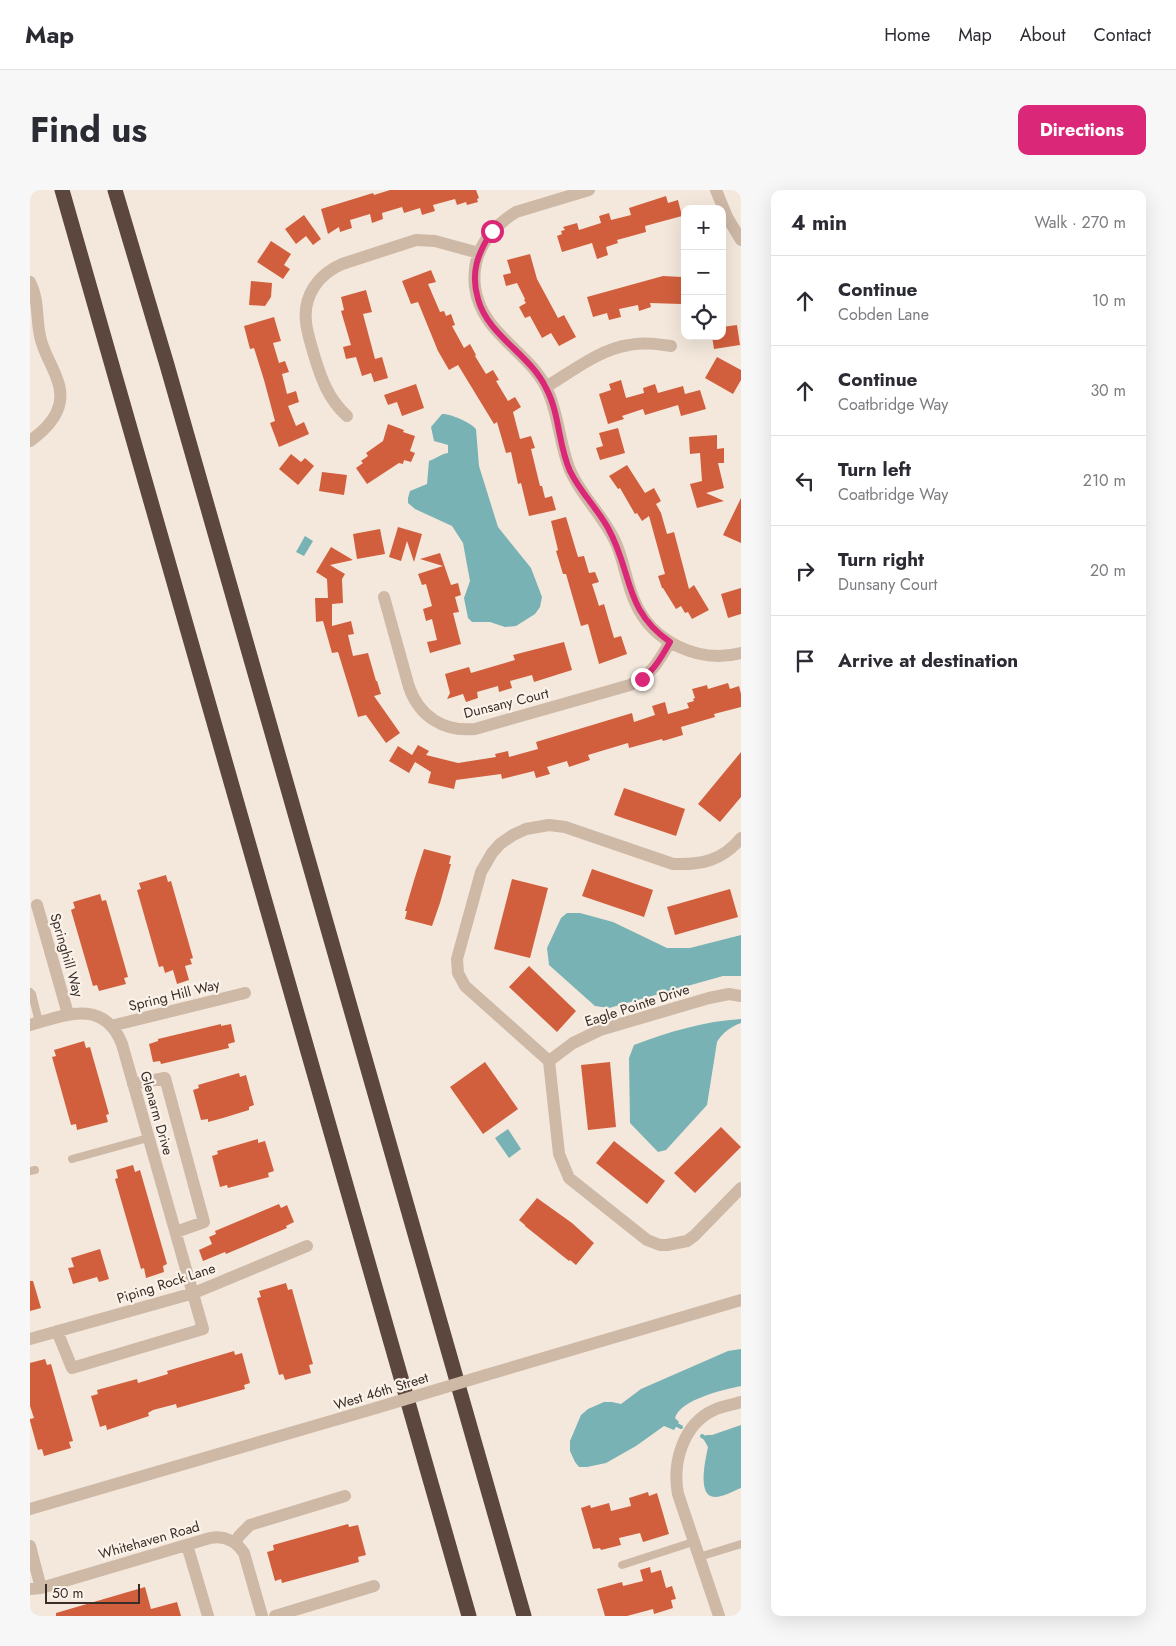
<!DOCTYPE html>
<meta charset="utf-8">
<style>
:root{--surface:#fff;--page:#f7f7f7;--text:#2b2b33;--muted:#7c7c81;--line:#e1e1e2;--accent:#db2777}
body{margin:0;font-family:Jost,sans-serif;background:var(--page);color:var(--text)}
.controls{position:absolute;right:15px;top:15px;display:grid;overflow:hidden;border-radius:10px;box-shadow:0 5px 20px #0002}
.controls button{width:45px;height:45px;display:grid;place-items:center;padding:0;border:0;border-bottom:1px solid var(--line);background:var(--surface);color:var(--text);font:25px sans-serif}
.scale{position:absolute;left:15px;bottom:12px;width:95px;box-sizing:border-box;padding-left:5px;border:2px solid #392d28;border-top:0;font-size:14px;line-height:18px;white-space:nowrap;color:#392d28;-webkit-text-stroke:4px #fbf2e9;paint-order:stroke}
.stop{position:absolute;width:15px;height:15px;margin:-11px;border:4px solid #db2777;border-radius:50%;background:#fff}
.stop.end{background:#db2777;border-color:#fff;box-shadow:0 1px 5px #0008}
.list{margin:0;padding:0;list-style:none}
h2{display:flex;justify-content:space-between;align-items:center;height:65px;margin:0;padding:0 20px;font-size:21px}
h2 small{font-size:16px;font-weight:400;color:var(--muted)}
.list li{display:grid;grid-template-columns:32px 1fr auto;gap:15px;align-items:center;box-sizing:border-box;height:90px;padding:0 20px;border-top:1px solid var(--line)}
.list b{display:block;font-size:19px;white-space:nowrap}
.list p{margin:0;font-size:16px;white-space:nowrap;color:var(--muted)}
.list em{font-size:16px;font-style:normal;color:var(--muted)}
.icon{flex:none;width:28px;height:28px;fill:none;stroke:currentColor;stroke-width:2;stroke-linecap:round;stroke-linejoin:round}
.map{position:relative;flex:none;width:711px;height:1426px;overflow:hidden;border-radius:10px}
header{display:flex;align-items:center;gap:30px;box-sizing:border-box;height:70px;padding:0 25px;background:var(--surface);border-bottom:1px solid var(--line)}
header strong{font-size:24px}
nav{display:flex;gap:28px;margin-inline-start:auto;font-size:18px}
.intro{display:flex;align-items:center;justify-content:space-between;box-sizing:border-box;height:120px;padding:0 30px}
h1{margin:0;font-size:35px}
.button{padding:12px 22px;border-radius:10px;background:var(--accent);color:#fff;font-size:18px;font-weight:700}
main{display:flex;gap:30px;padding:0 30px}
aside{flex:1;background:var(--surface);border-radius:10px;box-shadow:0 5px 20px #0002}
.map>svg:first-child{display:block}
</style>
<header>
<strong>Map</strong>
<nav><a>Home</a><a>Map</a><a>About</a><a>Contact</a></nav>
</header>
<div class="intro"><h1>Find us</h1><a class="button">Directions</a></div>
<main>
<div class="map">
<svg width="711" height="1426" viewBox="0 0 711 1426">
<rect width="100%" height="100%" fill="#f4e8dc"/>
<path fill="#78b2b4" d="M412,224C421,224 440,232 446,239L449,276L468,337L501,378L512,407L510,417L505,424L486,436L475,437L460,432H442L438,428L434,408L440,391L433,353L422,336L385,319L378,313V308L380,301L397,294L399,271C406,269 410,264 418,263V255L404,251L401,237Z
M275,346L283,351L274,366L266,362Z
M537,723H550L583,732L637,758H660L711,745V786H693L579,818L565,816L519,775L517,758L531,728Z
M711,829V833C702,836 692,843 687,852L677,915L636,960L628,962L600,933L599,868L604,855C638,842 675,831 711,829Z
M478,939L491,959L479,968L465,948Z
M711,1159V1196C693,1200 651,1209 645,1228L649,1232L644,1240L634,1236L606,1256L576,1273L557,1277H549L545,1272L540,1261V1251L551,1225L558,1219L574,1212H582L591,1214L611,1199L698,1161Z
M711,1235V1298C703,1301 693,1307 685,1307C666,1307 676,1268 678,1257L674,1250L676,1245H682Z"/>
<g fill="none" stroke-linecap="round" stroke-linejoin="round">
<path stroke="#78b2b4" stroke-width="4" d="M647,1235L651,1237
M672,1246L675,1248"/>
</g>
<path fill="#d15f3d" d="M360,0H446L449,8L447,9L448,12L437,15L436,12L427,15L425,9L403,15L405,21L392,25L390,18L374,23L372,17L352,23L353,29L342,33L340,24L320,30L322,38L310,42L309,37L298,44L291,19L343,3L344,5Z
M636,6L638,13L648,10L652,26L615,36L616,42L587,50L588,53L576,57L578,65L567,69L562,53L532,62L527,46L532,44L531,41L535,40L533,37L547,33L549,40L571,33L569,26L579,23L581,30L601,25L599,18Z
M274,25L291,49L283,55L276,46L266,54L255,39Z
M241,51L261,64L254,75L260,79L253,89L227,72Z
M500,64L507,89L528,128L534,125L546,147L529,156L521,143L512,148L500,126L495,128L489,117L496,113L494,110L495,109L487,93L476,96L473,85L481,83L477,70Z
M401,80L406,92L398,94L410,122L414,121L416,126L421,124L425,135L422,136L434,158L440,154L446,165L445,166L456,184L463,180L469,190L466,191L478,211L485,207L491,217L483,222L490,249L501,246L505,258L501,259L510,296H512L515,308L522,306L526,320L499,326L491,293L488,294L481,262L476,263L467,232L464,234L428,175L419,180L408,161L388,112L381,114L372,91Z
M633,86L652,87L651,114L620,113L621,117L609,121L608,115L589,119L591,127L579,130L577,123L563,127L557,107Z
M221,91L242,93L241,107L235,116L219,115Z
M336,100L342,122L333,124L345,169L352,167L358,188L344,192L341,183L332,186L326,167L316,169L313,157L321,155L311,121L314,120L311,107Z
M244,127L251,151L243,153L249,173L255,171L259,182L252,184L257,204L266,201L269,212L258,216L266,236L274,232L279,244L249,257L240,233L245,231L234,190L224,158L220,159L214,136Z
M707,135L710,155L684,159L682,146H692V137Z
M687,167L711,180V190L703,204L675,188Z
M591,190L596,208L614,203L613,198L625,194L628,203L653,196L655,204L670,200L676,219L651,226L648,215L615,225L613,219L592,226L594,229L578,234L569,204L581,200L579,194Z
M386,194L394,218L372,226L367,212L358,215L354,205Z
M358,234L374,240L373,242L385,246L380,261L385,263L381,272L374,270L373,274L369,273L337,294L326,278L333,273L331,271L338,266L336,263L353,251Z
M588,238L595,263L570,270L566,258L573,256L569,243Z
M687,245V259L694,258V273H688L694,298L676,303L694,311L667,318L660,294L672,291L670,263L660,264L659,247Z
M261,264L271,272L275,268L284,276L268,295L249,279Z
M597,275L615,303L624,298L631,311L626,314L631,323L637,344L644,342L659,399L664,395L679,420L662,429L658,422L655,423L651,416L646,419L633,398H632L628,386L635,384L619,326L612,331L607,323L605,324L590,298L588,299L579,286Z
M292,282L317,285L314,305L289,301Z
M711,308V353L693,345Z
M536,327L548,367L554,366L559,383L565,382L569,392L562,394L569,416L574,414L584,448L591,446L597,464L569,474L558,434L551,436L536,384H533L526,361L528,360L521,331Z
M368,337L392,344L384,372L377,351L371,371L359,367Z
M350,339L355,364L327,369L323,344Z
M301,357L323,370L300,375L315,384L312,389L313,413L302,414V436L321,431L324,444L318,445L323,466L338,463L346,491H347L351,504L344,506L370,543L356,553L336,525L328,527L308,462L302,463L293,431L286,432L285,408H298L297,389L286,382Z
M410,363L421,395L428,393L431,405L425,407L429,422L423,423L431,454L400,463L397,452L407,450L402,429L396,431L393,419L402,416L396,394L392,395L388,384L413,376L390,369Z
M711,398V424L698,428L691,404Z
M534,452L542,480L504,492L502,485L480,491L482,498L469,502L468,496L447,502L448,508L436,512L433,504L417,509L420,503L415,484L439,477L441,483L485,470L483,465Z
M698,493L700,499L709,496L711,504V517L684,524L685,527L651,537L653,545L633,551L632,549L599,558L598,553L558,565L560,570L539,577L537,571L517,577L520,584L506,588L504,581L472,589L471,584L426,590L424,599L398,593L401,582L385,572L379,583L359,571L368,556L382,565L388,555L399,561L396,565L428,573L466,567L465,564L478,561L479,567L508,559L506,552L602,523L604,532L625,525L622,516L635,512L638,524L659,518L657,513L664,511L663,509L665,508L662,499L677,495L678,499Z
M711,562V607L690,632L668,614Z
M594,598L655,619L646,646L584,625Z
M394,659L421,666L419,674H421L410,713L402,736L375,729L377,721H375L385,687Z
M562,679L623,700L614,727L552,706Z
M136,685L138,692L141,691L163,768L160,769L162,774L155,776L159,790L147,794L143,780L135,783L133,776L129,777L107,700L111,699L109,693Z
M482,689L518,698L500,768L464,759Z
M700,699L708,727L645,745L637,717Z
M70,704L72,711L76,710L98,787L94,788L96,794L69,801L67,795L63,796L41,720L45,718L43,712Z
M499,776L546,821L527,842L479,797Z
M191,834V836L201,834L205,852L198,854L199,858L131,874L130,871L123,872L119,854L128,851V849Z
M54,851L56,858L60,857L79,924L76,925L78,932L47,940L46,934L41,935L22,867L26,866L24,860Z
M455,872L488,919L453,944L420,897Z
M580,872L586,937L558,940L551,875Z
M209,883L210,887L216,885L224,915L219,917V920L193,928L178,932V929L171,930L163,900L169,898L168,895Z
M691,937L711,957L665,1003L644,983Z
M228,949V953L235,951L244,981L238,983L239,987L198,998L197,995L190,997L182,966L188,964L187,961Z
M584,951L635,991L617,1014L566,973Z
M103,975L105,982L110,980L137,1074L133,1076L134,1082L116,1088L114,1078L111,1079L85,989L88,988L86,980Z
M507,1008L542,1033L564,1053L546,1075L540,1070L539,1071L495,1036V1035L489,1030Z
M249,1014L251,1018L257,1015L264,1032L256,1036L257,1038L196,1064L195,1062L173,1071L169,1060L182,1054L179,1047L186,1044L185,1041Z
M70,1059L79,1089L69,1092L67,1087L43,1094L38,1078L44,1077L41,1068Z
M0,1091H3L11,1118L0,1121Z
M256,1093L258,1100L262,1099L283,1174L279,1175L281,1183L255,1190L253,1184L249,1185L227,1108L231,1107L229,1101Z
M204,1161L205,1165L212,1163L220,1193L214,1195L215,1199L147,1218L146,1214L123,1220L118,1223L119,1226L77,1240L76,1235L70,1237L61,1206L68,1204L67,1200L107,1189L108,1193L138,1184L137,1181Z
M15,1169L17,1175L21,1174L43,1251L39,1252L41,1258L14,1266L12,1259L8,1260L0,1231V1229L4,1228L0,1216V1173Z
M618,1302L619,1306L627,1303L639,1344L613,1352L610,1343L589,1348L591,1355L571,1360L570,1358L563,1359L551,1318L560,1315L561,1318L579,1313L581,1321L601,1316L599,1308Z
M318,1334L319,1337L328,1335L336,1365L328,1367L329,1372L252,1393L251,1389L245,1391L237,1362L244,1360L243,1355Z
M620,1377L621,1383L631,1380L636,1398L642,1396L646,1409L641,1410L643,1418L624,1424L623,1419L597,1426H575L567,1399L592,1392L593,1396L613,1391L610,1380Z
M115,1397L121,1419L147,1412L151,1426H26V1423Z"/>
<g fill="none" stroke-linecap="round" stroke-linejoin="round">
<path stroke="#ceb8a6" stroke-width="8" d="M0,802L2,804L9,832
M42,969L118,948
M0,981L5,980
M669,1367L711,1354
M592,1375L663,1352"/>
<path stroke="#ceb8a6" stroke-width="12" d="M559,0L486,22C459,39 441,63 445,97C451,143 497,160 516,197C529,223 529,254 540,280C551,306 573,325 585,351C594,370 596,392 605,412C622,452 669,474 711,463
M686,0L697,27L711,50
M0,92C9,109 6,128 10,146C13,162 22,174 27,189C38,216 21,236 0,251
M516,197C541,182 570,159 599,155C613,152 627,154 641,156
M317,226C298,209 291,188 284,165C281,154 277,143 276,132C273,105 289,84 312,74L386,50L405,51L449,63
M354,407L379,497C389,526 413,542 445,539L600,495C621,486 629,471 640,452
M7,715L38,824
M0,835C35,825 74,808 92,854L173,1139L42,1178L27,1141
M81,836L215,803
M519,871L435,796L428,783L427,769L451,682L462,663L470,654L483,645L496,639L519,635L535,637L643,674C671,675 692,671 711,648
M519,871L529,964L539,988L617,1050L630,1055H637L657,1051L664,1046L711,998
M519,871L543,853L570,840L679,808L699,804L711,806
M103,894L135,888L174,1032L146,1042
M0,1149L164,1103L277,1056
M205,1353L209,1346L220,1335L315,1306
M157,1355L178,1426
M0,1356L11,1398
M0,1399L11,1398L180,1348C194,1345 206,1351 214,1363L232,1426
M245,1426L344,1396
M689,1426L648,1304C642,1273 653,1234 684,1220C692,1216 702,1215 711,1212"/>
<path stroke="#ceb8a6" stroke-width="12" d="M456,1185L711,1110
M0,1319L346,1218"/>
<path stroke="#5b473e" stroke-width="15" d="M32,0L439,1426
M85,0L137,175L494,1426"/>
<path stroke="#ceb8a6" stroke-width="12" d="M346,1218L456,1185"/>
</g>
<g fill="none" stroke-linecap="round" stroke-linejoin="round">
<path stroke="#db2777" stroke-width="6" d="M462,41C448,63 440,82 448,109C458,146 500,164 516,198C530,224 528,255 540,281C550,302 567,318 578,338C603,383 593,419 640,452C632,466 625,479 612,489"/>
</g>
<g text-anchor="middle" stroke-width="4.5" stroke-linejoin="round" paint-order="stroke">
<g font-size="14" fill="#392d28" stroke="#fbf2e9">
<text transform="translate(476 513) rotate(-14)" y="5">Dunsany Court</text>
<text transform="translate(37 765) rotate(74)" y="5">Springhill Way</text>
<text transform="translate(144 805) rotate(-14)" y="5">Spring Hill Way</text>
<text transform="translate(607 815) rotate(-18)" y="5">Eagle Pointe Drive</text>
<text transform="translate(127 923) rotate(74)" y="5">Glenarm Drive</text>
<text transform="translate(136 1093) rotate(-18)" y="5">Piping Rock Lane</text>
<text transform="translate(351 1201) rotate(-17)" y="5">West 46th Street</text>
<text transform="translate(119 1350) rotate(-16)" y="5">Whitehaven Road</text>
</g>
</g>
</svg>
<div class="controls">
<button>+</button>
<button>−</button>
<button><svg class="icon" aria-label="locate" viewBox="0 0 24 24"><circle cx="12" cy="12" r="6"/><path d="M12 2v4M12 18v4M2 12h4M18 12h4"/></svg></button>
</div>
<div class="scale">50 m</div>
<div class="stop" style="left:462px;top:41px"></div>
<div class="stop end" style="left:612px;top:489px"></div>
</div>
<aside>
<h2>4 min<small>Walk · 270 m</small></h2>
<ul class="list">
<li><svg class="icon" aria-label="ahead" viewBox="0 0 24 24"><path d="M12 20V5M6 11l6-6 6 6"/></svg><div><b>Continue</b><p>Cobden Lane</p></div><em>10 m</em></li>
<li><svg class="icon" aria-label="ahead" viewBox="0 0 24 24"><path d="M12 20V5M6 11l6-6 6 6"/></svg><div><b>Continue</b><p>Coatbridge Way</p></div><em>30 m</em></li>
<li><svg class="icon" aria-label="left" viewBox="0 0 24 24"><path d="M17 20v-9H6M10 6l-5 5 5 5"/></svg><div><b>Turn left</b><p>Coatbridge Way</p></div><em>210 m</em></li>
<li><svg class="icon" aria-label="right" viewBox="0 0 24 24"><path d="M7 20v-9h11M14 6l5 5-5 5"/></svg><div><b>Turn right</b><p>Dunsany Court</p></div><em>20 m</em></li>
<li><svg class="icon" aria-label="arrive" viewBox="0 0 24 24"><path d="M6 21V4h12l-3 4 3 4H6"/></svg><div><b>Arrive at destination</b></div></li>
</ul>
</aside>
</main>
